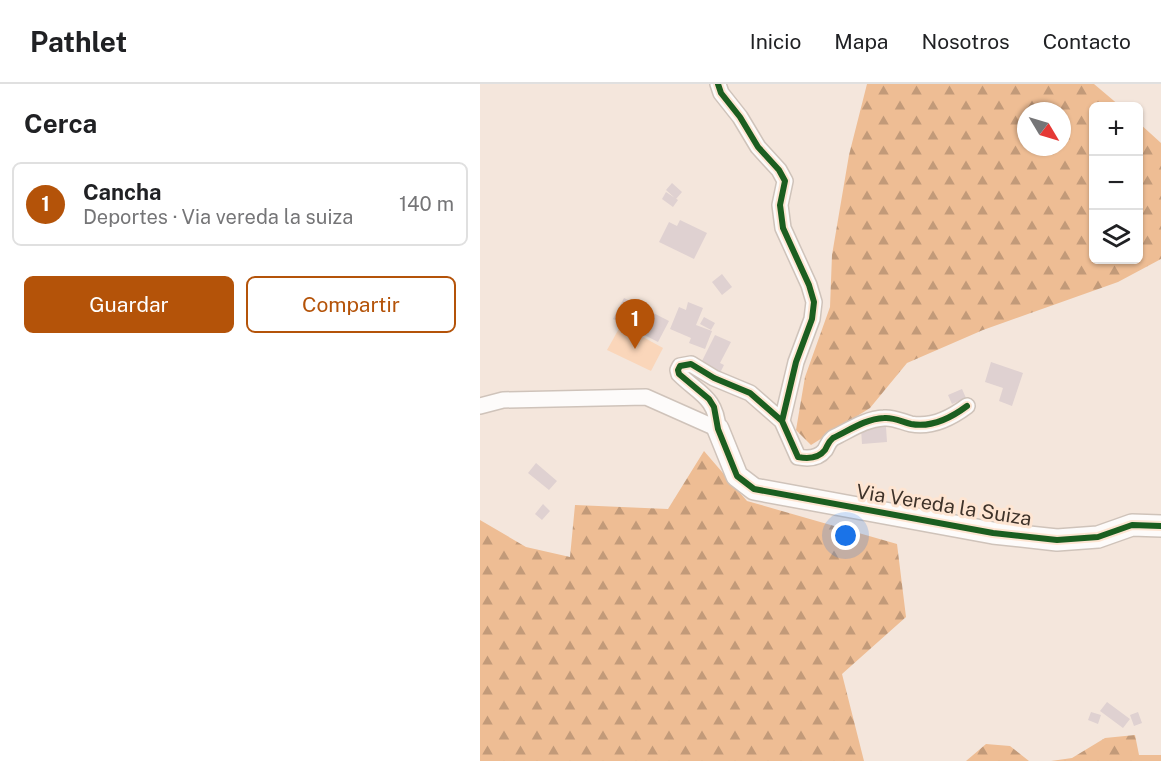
<!DOCTYPE html>
<html lang="es">
<meta charset="utf-8">
<style>
:root{--surface:#fff;--page:#f6f6f6;--text:#202124;--muted:#757577;--line:#e0e0e0;--accent:#b45309}
body{margin:0;font-family:"Public Sans",sans-serif;background:var(--page);color:var(--text)}
.controls{position:absolute;right:18px;top:18px;display:grid;overflow:hidden;border-radius:9px;box-shadow:0 2px 4px #0004}
.controls button{width:54px;height:54px;display:grid;place-items:center;padding:0;border:0;border-bottom:2px solid var(--line);background:var(--surface);color:var(--text);font:30px sans-serif}
.compass{position:absolute;left:537px;top:18px;width:54px;height:54px;border-radius:50%;background:var(--surface);box-shadow:0 2px 4px #0004;rotate:128deg}
.you{position:absolute;left:366px;top:452px;width:21px;height:21px;margin:-15px;border:4px solid #fff;border-radius:50%;background:#1a73e8;box-shadow:0 0 0 9px #1a73e833}
.badge{display:grid;place-items:center;width:39px;height:39px;border-radius:50%;background:var(--accent);color:#fff;font-size:20px;font-weight:700}
.pin{position:absolute;translate:-50% -50px;filter:drop-shadow(0 2px 3px #0008)}
.pin::after{content:'';position:absolute;top:32px;width:21px;height:18px;background:inherit;clip-path:polygon(0 0,100% 0,50% 100%)}
.list{margin:0;padding:0;list-style:none}
h2{display:flex;justify-content:space-between;align-items:center;height:78px;margin:0;padding:0 24px;font-size:26px}
h2 small{font-size:20px;font-weight:400;color:var(--muted)}
.list li{display:grid;grid-template-columns:39px 1fr auto;gap:18px;align-items:center;box-sizing:border-box;height:84px;margin:0 12px 12px;padding:0 12px;border:2px solid var(--line);border-radius:9px}
.list b{display:block;font-size:22px;white-space:nowrap}
.list p{margin:0;font-size:20px;white-space:nowrap;color:var(--muted)}
.list em{font-size:20px;font-style:normal;color:var(--muted)}
.actions{display:flex;gap:12px;padding:18px 24px}
.actions a{flex:1;padding:14px 0;border:2px solid var(--accent);border-radius:9px;text-align:center;font-size:21px;color:var(--accent)}
.actions .main{background:var(--accent);color:#fff}
.icon{flex:none;width:33px;height:33px;fill:none;stroke:currentColor;stroke-width:2;stroke-linecap:round;stroke-linejoin:round}
.map{position:relative;flex:none;width:681px;height:677px;overflow:hidden}
header{display:flex;align-items:center;gap:36px;box-sizing:border-box;height:84px;padding:0 30px;background:var(--surface);border-bottom:2px solid var(--line)}
header strong{font-size:28px}
nav{display:flex;gap:33px;margin-inline-start:auto;font-size:21px}
main{display:flex}
aside{flex:1;background:var(--surface)}
.map>svg:first-child{display:block}
</style>
<header>
<strong>Pathlet</strong>
<nav><a>Inicio</a><a>Mapa</a><a>Nosotros</a><a>Contacto</a></nav>
</header>
<main>
<aside>
<h2>Cerca<small></small></h2>
<ul class="list">
<li><span class="badge">1</span><div><b>Cancha</b><p>Deportes · Via vereda la suiza</p></div><em>140 m</em></li>
</ul>
<div class="actions"><a class="main">Guardar</a><a>Compartir</a></div>
</aside>
<div class="map">
<svg width="681" height="677" viewBox="0 0 681 677">
<defs>
<pattern id="forest-firs" width="22" height="20" patternUnits="userSpaceOnUse" patternTransform="scale(1.5)"><rect width="22" height="20" fill="#eebd94"/><path d="M5 1l3.5 6h-7zM16 11l3.5 6h-7z" fill="#c29a79"/></pattern>
</defs>
<rect width="100%" height="100%" fill="#f4e6dc"/>
<path fill="url(#forest-firs)" fill-rule="evenodd" d="M387,0H614L640,22H614V176H658L659,39L681,59V175L638,198L503,246L427,279L390,324L331,361L316,346L325,293L350,223L352,171L369,71ZM546,27H582V63H546Z
M224,367L267,417L417,460L426,533L362,590L384,677H0V436L46,463L90,473L95,421L188,425Z
M655,651L659,671H681V677H571L592,674L625,654Z
M506,660L530,662L549,677H486Z"/>
<path fill="#fad6ba" d="M141,241L183,264L171,287L127,266Z"/>
<path fill="#dfd1d1" d="M192,99L202,108L196,115L186,106Z
M186,108L198,116L193,123L182,115Z
M200,136L227,149L214,175L179,158L189,138L197,142Z
M242,190L252,203L242,211L232,198Z
M144,214L189,237L178,258L133,235Z
M208,218L223,224L216,241L232,247L225,265L209,259L211,254L190,245L199,223L206,226Z
M224,233L235,239L231,246L220,240Z
M235,251L251,258L240,279L244,281L239,291L220,281Z
M511,278L543,289L532,322L519,317L523,304L505,298Z
M482,305L486,314L472,320L468,311Z
M406,343L407,358L382,360L381,344Z
M56,379L77,397L69,406L48,389Z
M63,420L70,427L62,436L55,430Z
M627,618L650,635L643,644L620,627Z
M611,628L621,631L618,640L608,636Z
M658,628L662,639L654,642L650,631Z"/>
<g fill="none" stroke-linecap="round" stroke-linejoin="round">
<defs>
<path id="street" d="M238,0L241,9L260,33L278,63L299,86L305,97L300,121L303,144L329,201L334,218L332,235L316,278L302,337L318,373C328,375 338,375 345,366C348,361 348,358 353,354C370,346 385,335 404,334C414,333 422,338 431,340C452,344 471,334 487,322
M0,322L23,316L166,313L238,345
M238,345C236,313 219,310 199,290L198,286L200,282L211,280L234,294L270,309L302,337"/>
<path id="secondary" d="M238,345L257,392L274,405L513,449L577,456L618,453L652,441L681,442"/>
</defs>
<use href="#street" stroke="#cfc3ba" stroke-width="18"/>
<use href="#secondary" stroke="#cfc3ba" stroke-width="24"/>
<use href="#street" stroke="#fdfbfa" stroke-width="15"/>
<use href="#secondary" stroke="#fdfbfa" stroke-width="21"/>
<defs>
<path id="cycleway" d="M238,0L241,9L260,33L278,63L299,86L305,97L300,121L303,144L329,201L334,218L332,235L316,278L302,337L318,373C328,375 338,375 345,366C348,361 348,358 353,354C370,346 385,335 404,334C414,333 422,338 431,340C452,344 471,334 487,322
M302,337L270,309L234,294L211,280L200,282L198,286L199,290L229,315L234,323L238,345L257,392L274,405L513,449L577,456L618,453L652,441L681,442"/>
</defs>
<use href="#cycleway" stroke="#fee5d2" stroke-width="10"/>
<use href="#cycleway" stroke="#1b5e20" stroke-width="6"/>
</g>
<g text-anchor="middle" stroke-width="6" stroke-linejoin="round" paint-order="stroke">
<g font-size="20" fill="#3f332a" stroke="#fee5d2">
<text transform="translate(464 421) rotate(9)" y="7">Via Vereda la Suiza</text>
</g>
</g>
</svg>
<div class="controls">
<button>+</button>
<button>−</button>
<button><svg class="icon" aria-label="layers" viewBox="0 0 24 24"><path d="M12 4l9 5-9 5-9-5zM3 14l9 5 9-5"/></svg></button>
</div>
<svg class="compass" viewBox="-18 -18 36 36"><path d="M0-13l5 13h-10z" fill="#e53935"/><path d="M0 13l5-13h-10z" fill="#757577"/></svg>
<div class="you"></div>
<div class="pin badge" style="left:155px;top:265px">1</div>
</div>
</main>
